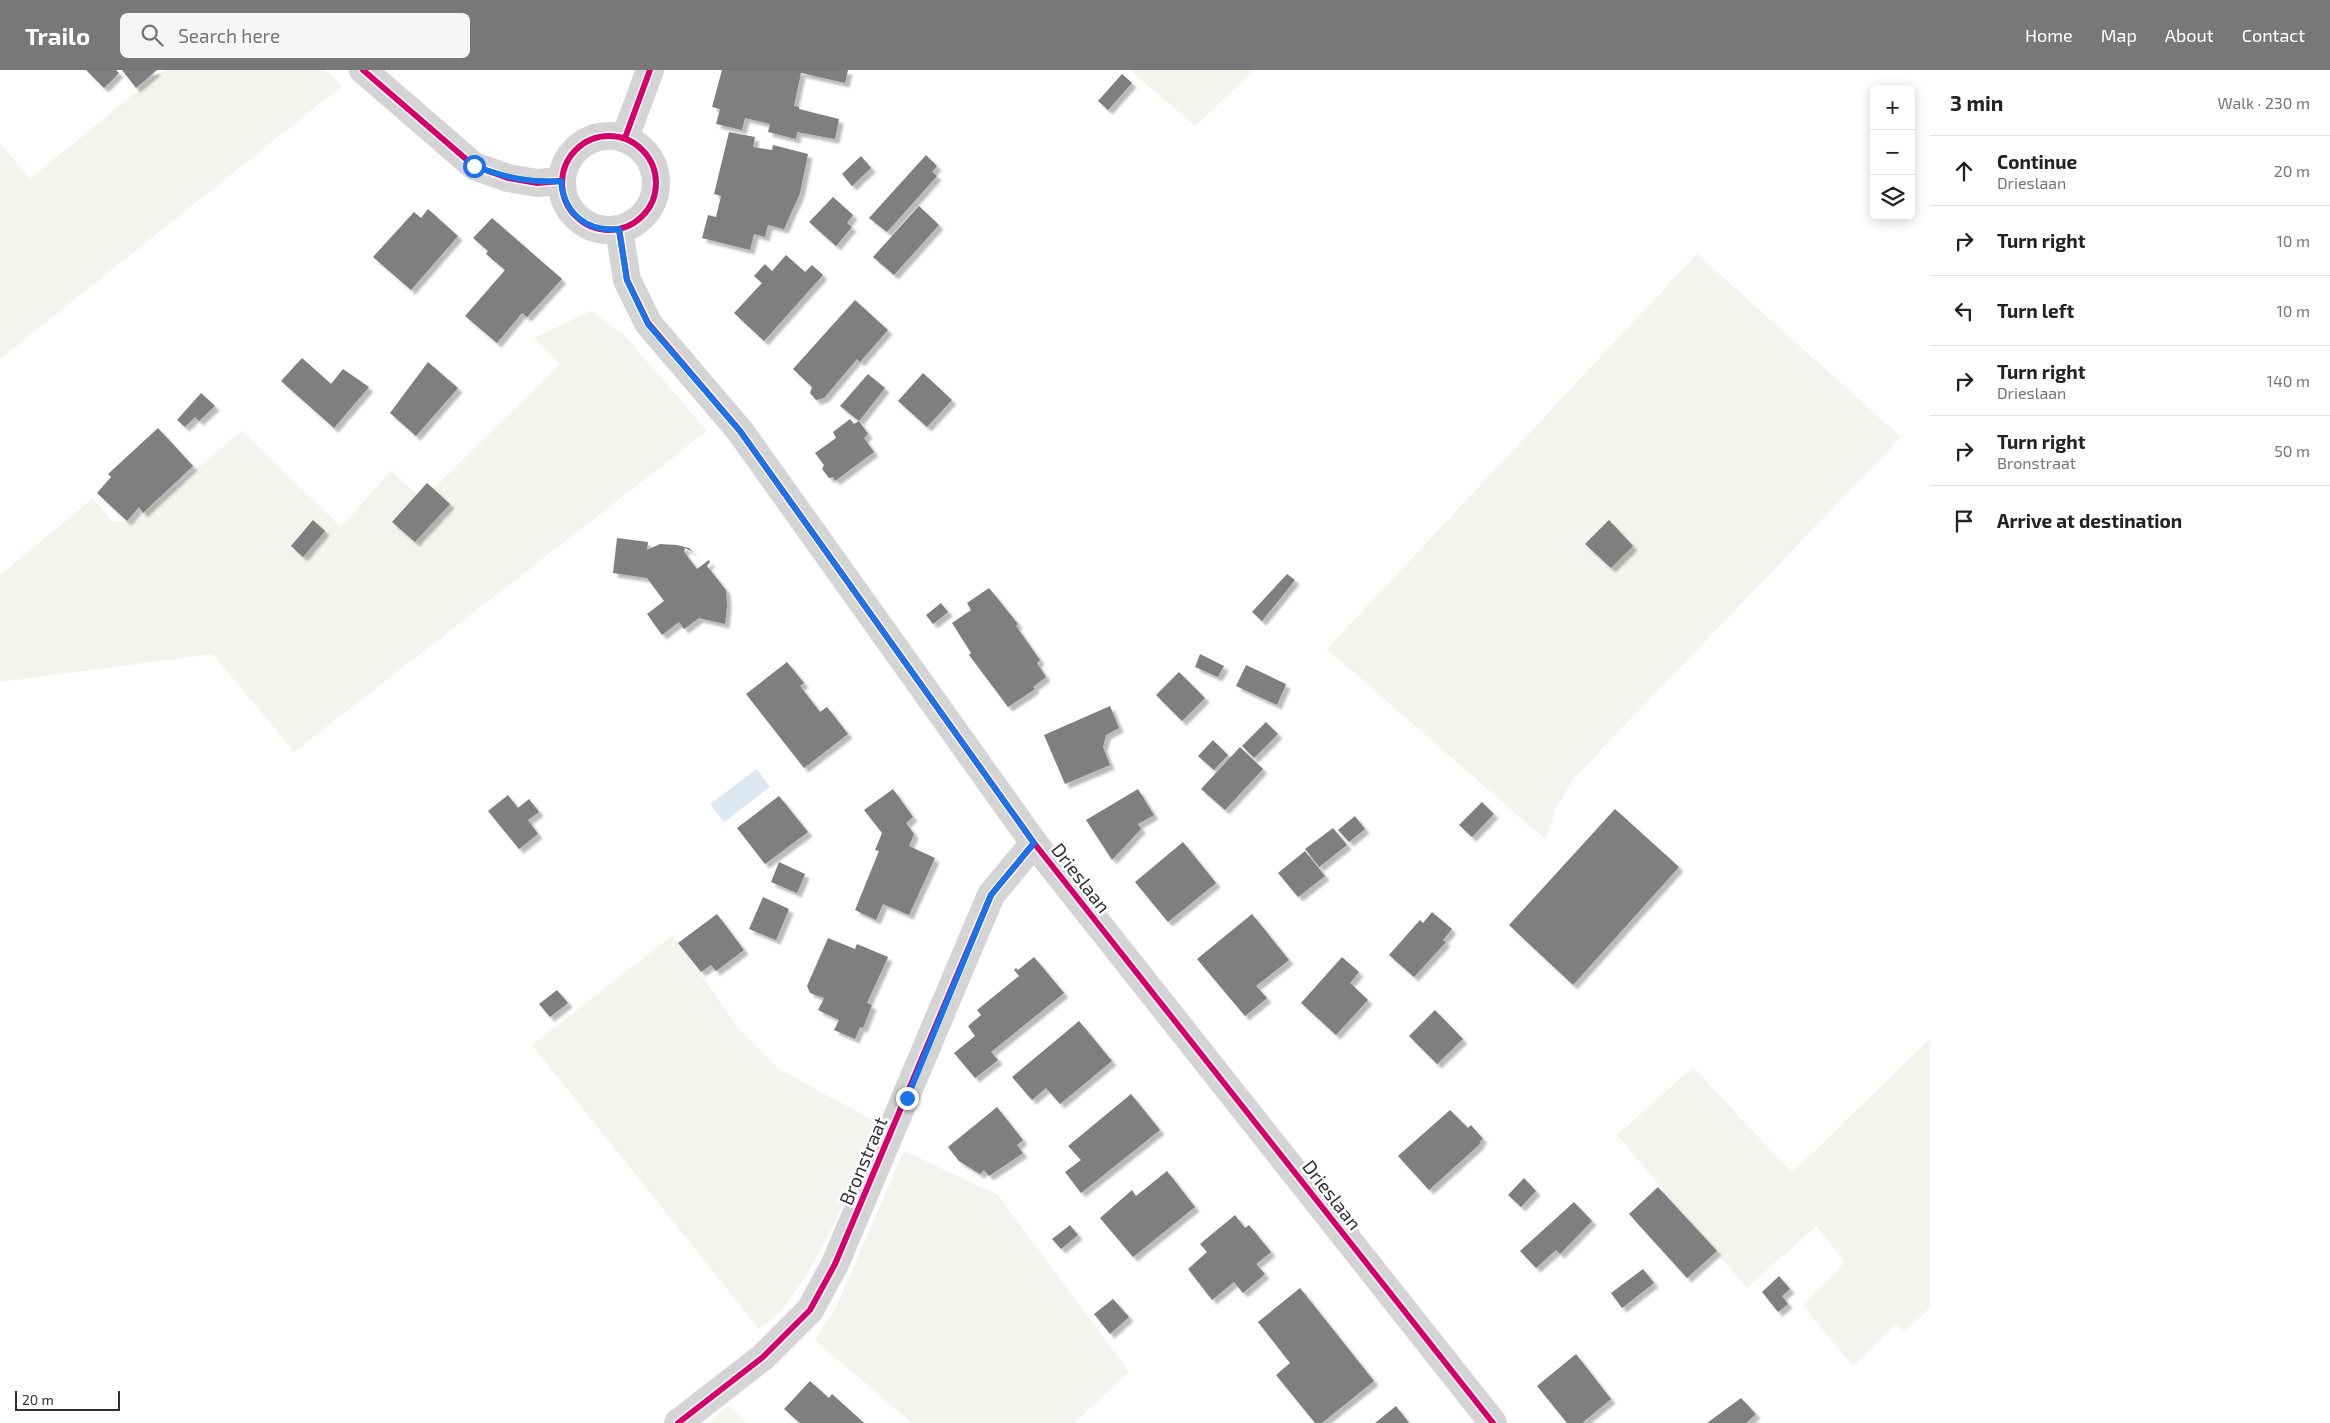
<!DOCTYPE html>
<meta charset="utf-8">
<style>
:root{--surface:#fff;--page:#f6f6f6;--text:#222;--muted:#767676;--line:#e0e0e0;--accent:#787878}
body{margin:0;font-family:"Exo 2",sans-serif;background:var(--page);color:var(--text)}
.controls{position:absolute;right:15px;top:15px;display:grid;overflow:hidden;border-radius:8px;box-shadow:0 2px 12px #0003}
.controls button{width:45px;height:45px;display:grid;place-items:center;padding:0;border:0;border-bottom:1px solid var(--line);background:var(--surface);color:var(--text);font:25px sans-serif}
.scale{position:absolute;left:15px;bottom:12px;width:105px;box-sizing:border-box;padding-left:5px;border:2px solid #303030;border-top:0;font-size:14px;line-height:18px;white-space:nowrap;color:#303030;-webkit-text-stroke:4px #fff;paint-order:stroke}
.stop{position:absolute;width:15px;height:15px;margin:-11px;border:4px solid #1a73e8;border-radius:50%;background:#fff}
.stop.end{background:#1a73e8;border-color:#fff;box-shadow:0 1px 5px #0008}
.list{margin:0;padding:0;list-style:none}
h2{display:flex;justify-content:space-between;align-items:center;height:65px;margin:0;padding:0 20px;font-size:21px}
h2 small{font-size:16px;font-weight:400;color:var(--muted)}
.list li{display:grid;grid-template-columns:32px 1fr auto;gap:15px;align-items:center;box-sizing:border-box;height:70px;padding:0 20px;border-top:1px solid var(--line)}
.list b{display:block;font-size:19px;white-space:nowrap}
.list p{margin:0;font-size:16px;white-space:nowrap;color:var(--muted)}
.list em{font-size:16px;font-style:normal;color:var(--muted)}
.icon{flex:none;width:28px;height:28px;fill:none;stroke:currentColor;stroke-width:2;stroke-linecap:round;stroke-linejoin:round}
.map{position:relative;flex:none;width:1930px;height:1353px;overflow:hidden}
header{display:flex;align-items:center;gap:30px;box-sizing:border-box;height:70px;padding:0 25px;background:var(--accent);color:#fff}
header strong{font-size:24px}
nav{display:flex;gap:28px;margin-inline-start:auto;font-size:18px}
.search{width:350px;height:45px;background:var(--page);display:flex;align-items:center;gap:12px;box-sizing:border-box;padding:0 18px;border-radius:8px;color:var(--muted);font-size:19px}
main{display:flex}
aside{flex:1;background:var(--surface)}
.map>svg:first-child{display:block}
</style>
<header>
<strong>Trailo</strong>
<div class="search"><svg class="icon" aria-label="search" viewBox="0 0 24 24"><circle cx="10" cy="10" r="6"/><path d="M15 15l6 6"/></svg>Search here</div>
<nav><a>Home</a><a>Map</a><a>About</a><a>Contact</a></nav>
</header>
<main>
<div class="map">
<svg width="1930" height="1353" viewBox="0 0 1930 1353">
<defs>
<filter id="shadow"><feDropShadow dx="4.5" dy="4.5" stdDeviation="1" flood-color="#0004"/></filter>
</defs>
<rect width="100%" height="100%" fill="#fff"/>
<path fill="#f1f5ed" d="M163,0H325L342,16L0,289V73L30,109Z
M1130,0H1255L1195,56Z
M1697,184L1901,367L1573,709L1556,738L1546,770L1327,579Z
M591,241L627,268L707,361L294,682L213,584L0,612V505L93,428L112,452L134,451L242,361L341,457L391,401L423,429L560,294L534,268Z
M673,865L739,959L779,999L878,1053C851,1116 826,1185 782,1239C776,1247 766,1253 759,1259L532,975Z
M1930,969V1238L1904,1262L1895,1254L1853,1296L1803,1236L1845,1192L1816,1156L1747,1218L1617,1065L1693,997L1792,1103Z
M904,1081L998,1125L1129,1302L1074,1353H912L815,1270L836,1237Z
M728,1336L746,1353H708Z"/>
<path fill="#dbe8f1" d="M757,699L770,717L724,752L710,734Z"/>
<path fill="#7f7f7f" filter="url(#shadow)" d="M86,0H116L119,3L104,18Z
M122,0H157L136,18Z
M722,0H848L845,13L801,3L794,36L799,37V39L839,49L835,69L797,62L796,69L768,62L770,54L745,48L742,60L716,54L720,39L712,37Z
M1122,4L1132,13L1108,40L1098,31Z
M729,62L755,67L753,77L772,80L773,75L808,84L800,123L784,159L768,155L765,167L754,164L750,180L702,168L708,145L716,147L721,126L714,124Z
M926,85L937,96L932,102L937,106L887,162L869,148Z
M861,86L871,98L852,116L842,104Z
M833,127L853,145L847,153L852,157L836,176L809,152Z
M919,136L939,155L894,205L873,187Z
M428,139L458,166L411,220L373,187L414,142L421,148Z
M492,148L562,209L527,247L522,243L497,273L465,246L505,200L486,184L488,181L473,168Z
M786,185L805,202L812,195L823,205L764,271L734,243L762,213L754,206L765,194L772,201Z
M855,230L888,260L860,292L857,289L824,328L816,330L810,323L812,317L793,299Z
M302,288L331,314L343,299L369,317L334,358L281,311Z
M428,292L458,318L416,366L390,343Z
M923,303L952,330L927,357L898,331Z
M868,304L885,318L859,351L840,336Z
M201,323L215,336L199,351L195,347L185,357L177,350Z
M850,349L854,354L859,351L868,364L864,368L874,382L835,411L833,407L829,408L822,399L824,395L815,383L836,368L833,362Z
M158,358L193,396L143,443L139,437L127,451L97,423L111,407L108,404Z
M427,413L450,434L415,472L392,452Z
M313,450L325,461L303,487L291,476Z
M1609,450L1633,476L1611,498L1585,474Z
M617,468L648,472L647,480L660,474L677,475L689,478L693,482L685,478L684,482L697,499L709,490L710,492L707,496L726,520L727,536L725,554L699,548L684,559L679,552L662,565L647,544L664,531L647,508L613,503Z
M1287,504L1295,510L1262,551L1252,542Z
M989,518L1018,554L1016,556L1040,590L1037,593L1046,607L1033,617L1035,619L1008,637L969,585L971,583L952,553L971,540L967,533Z
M941,533L948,542L933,554L926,545Z
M1200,584L1224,596L1218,607L1195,597Z
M787,592L804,613L800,616L820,642L827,637L848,664L804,698L746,624Z
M1246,595L1286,614L1277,635L1236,616Z
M1179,602L1205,628L1182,651L1156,625Z
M1110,636L1119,658L1106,665L1103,677L1110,695L1065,714L1044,665Z
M1266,652L1278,664L1254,688L1242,676Z
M1213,670L1228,685L1214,700L1198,686Z
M1240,677L1263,699L1225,740L1201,719Z
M893,719L913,747L906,753L914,764L909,776L935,788L909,845L883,834L876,850L855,840L879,781L875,780L882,763L864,740Z
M1138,719L1154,745L1138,754L1141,759L1112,790L1086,750Z
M508,725L518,738L529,729L539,742L528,750L538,764L519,779L488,741Z
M779,726L808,762L765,794L737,758Z
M1482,732L1494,744L1472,767L1459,755Z
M1615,739L1679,797L1573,915L1509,855Z
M1355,746L1365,759L1349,772L1338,760Z
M1333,758L1347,775L1319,797L1305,779Z
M1183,772L1216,813L1168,852L1135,812Z
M1305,781L1325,806L1298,827L1278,803Z
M779,792L805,804L797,823L771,812Z
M763,827L789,839L776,870L749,859Z
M1432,842L1452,859L1443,870L1446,872L1414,907L1389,885L1420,850L1423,853Z
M717,844L744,880L716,901L711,895L701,902L678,873Z
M1252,844L1289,890L1256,916L1267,928L1245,946L1197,889Z
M828,868L855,879L857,874L888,887L867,933L872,935L863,958L860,957L855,969L834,960L839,950L818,940L824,928L810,923L807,916Z
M1034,887L1064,923L991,982L998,990L975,1008L954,983L975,966L968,956L981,945L977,940L1019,906L1014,900L1016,898L1018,900Z
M1342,887L1359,902L1350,913L1368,930L1336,965L1301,933Z
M557,920L568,933L550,947L539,934Z
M1435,940L1463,969L1437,994L1409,966Z
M1079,951L1112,991L1060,1034L1046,1018L1032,1030L1012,1007Z
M1131,1024L1160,1060L1081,1123L1065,1102L1081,1090L1068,1076Z
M997,1037L1023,1070L1017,1075L1023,1083L989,1106L984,1100L980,1104L959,1091L948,1077Z
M1450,1040L1468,1058L1471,1055L1483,1069L1479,1072L1481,1073L1429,1120L1398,1086Z
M1167,1101L1195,1137L1133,1187L1100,1148L1132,1120L1136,1126Z
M1524,1108L1536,1121L1521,1137L1508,1125Z
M1658,1117L1717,1181L1687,1208L1629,1144Z
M1574,1132L1592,1151L1560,1184L1556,1180L1536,1198L1520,1181Z
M1235,1145L1245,1158L1249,1155L1271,1182L1256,1194L1265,1204L1243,1223L1234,1212L1212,1230L1188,1199L1207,1182L1200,1174Z
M1070,1155L1078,1165L1061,1179L1052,1169Z
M1643,1199L1654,1213L1622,1238L1611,1223Z
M1779,1206L1790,1219L1782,1226L1788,1234L1778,1242L1762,1222Z
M1300,1218L1374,1311L1322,1353H1315L1276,1305L1290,1293L1258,1252Z
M1113,1229L1129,1247L1110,1264L1094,1244Z
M1576,1284L1611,1329L1582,1353H1567L1537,1316Z
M810,1311L829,1328L832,1324L864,1353H800L784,1339Z
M1741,1328L1756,1344L1746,1353H1707Z
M1396,1336L1409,1353H1375Z"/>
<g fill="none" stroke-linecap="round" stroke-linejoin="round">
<path stroke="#d4d4d4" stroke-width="28" d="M625,68L650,0
M678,1353L763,1287L810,1240L835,1194L991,825L1034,773"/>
<path stroke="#d4d4d4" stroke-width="28" d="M363,0L474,96L508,108L537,113L561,111
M562 113a47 47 0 1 1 94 0a47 47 0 1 1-94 0Z
M619,159L627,210L648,253L740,361L1034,773L1493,1353"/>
<defs>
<path id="cycleway" d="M363,0L474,96L508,108L537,113L561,111
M562 113a47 47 0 1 1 94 0a47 47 0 1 1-94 0Z
M625,68L650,0
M619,159L627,210L648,253L740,361L1034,773L1493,1353
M678,1353L763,1287L810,1240L835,1194L991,825L1034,773"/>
</defs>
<use href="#cycleway" stroke="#fff" stroke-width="9"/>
<use href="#cycleway" stroke="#d6006c" stroke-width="6"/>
</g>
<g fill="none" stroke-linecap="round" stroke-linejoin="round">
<path stroke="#1a73e8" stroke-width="6" d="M474,96C505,107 527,113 561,111C564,144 587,162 619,159L627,210L648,254L740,361L1034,773L991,825L907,1028"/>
</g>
<g text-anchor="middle" stroke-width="5" stroke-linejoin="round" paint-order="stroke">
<g font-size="19" fill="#303030" stroke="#fff">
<text transform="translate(1081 808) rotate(52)" y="7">Drieslaan</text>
<text transform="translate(863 1091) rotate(-67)" y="7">Bronstraat</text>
<text transform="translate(1332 1125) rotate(52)" y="7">Drieslaan</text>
</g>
</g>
</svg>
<div class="controls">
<button>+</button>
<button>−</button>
<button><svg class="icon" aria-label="layers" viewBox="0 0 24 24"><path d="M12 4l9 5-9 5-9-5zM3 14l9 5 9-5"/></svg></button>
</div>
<div class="scale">20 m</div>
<div class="stop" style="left:474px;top:96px"></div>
<div class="stop end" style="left:907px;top:1028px"></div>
</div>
<aside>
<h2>3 min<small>Walk · 230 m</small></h2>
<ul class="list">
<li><svg class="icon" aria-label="ahead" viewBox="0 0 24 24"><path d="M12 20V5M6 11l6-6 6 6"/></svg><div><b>Continue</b><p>Drieslaan</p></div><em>20 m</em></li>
<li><svg class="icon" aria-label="right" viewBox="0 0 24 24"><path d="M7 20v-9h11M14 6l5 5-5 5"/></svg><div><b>Turn right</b></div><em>10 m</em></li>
<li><svg class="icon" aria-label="left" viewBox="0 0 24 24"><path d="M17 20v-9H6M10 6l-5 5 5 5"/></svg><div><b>Turn left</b></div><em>10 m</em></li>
<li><svg class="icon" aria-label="right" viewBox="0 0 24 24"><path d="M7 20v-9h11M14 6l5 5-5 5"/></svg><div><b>Turn right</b><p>Drieslaan</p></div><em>140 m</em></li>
<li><svg class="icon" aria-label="right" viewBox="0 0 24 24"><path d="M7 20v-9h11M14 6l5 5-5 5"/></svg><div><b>Turn right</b><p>Bronstraat</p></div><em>50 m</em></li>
<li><svg class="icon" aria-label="arrive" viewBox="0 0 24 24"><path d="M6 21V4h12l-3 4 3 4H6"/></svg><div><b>Arrive at destination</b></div></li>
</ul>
</aside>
</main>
